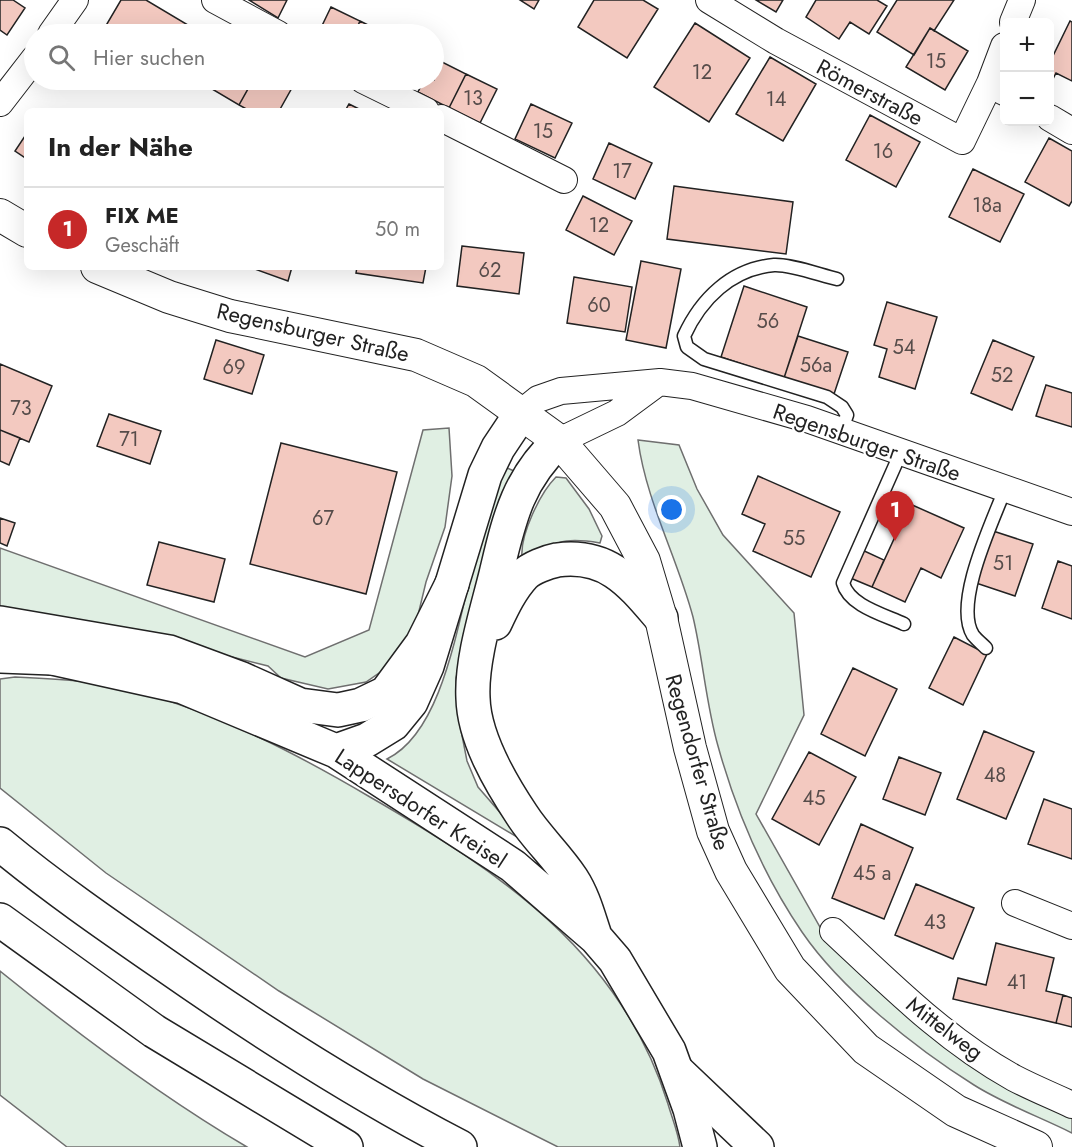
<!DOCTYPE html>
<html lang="de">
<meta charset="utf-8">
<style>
:root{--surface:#fff;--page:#f6f6f6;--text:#222;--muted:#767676;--line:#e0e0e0;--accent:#c62828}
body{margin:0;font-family:Jost,sans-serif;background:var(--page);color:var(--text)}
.controls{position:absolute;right:18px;top:18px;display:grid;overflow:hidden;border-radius:9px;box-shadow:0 6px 24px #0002}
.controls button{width:54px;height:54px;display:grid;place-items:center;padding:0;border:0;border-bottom:2px solid var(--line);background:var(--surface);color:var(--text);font:30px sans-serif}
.you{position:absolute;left:672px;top:510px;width:21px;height:21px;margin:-15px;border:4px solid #fff;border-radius:50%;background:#1a73e8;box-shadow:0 0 0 9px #1a73e833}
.badge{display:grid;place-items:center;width:39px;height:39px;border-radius:50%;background:var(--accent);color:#fff;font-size:20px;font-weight:700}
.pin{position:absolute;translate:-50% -50px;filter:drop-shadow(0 2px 3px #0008)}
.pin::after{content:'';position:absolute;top:32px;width:21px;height:18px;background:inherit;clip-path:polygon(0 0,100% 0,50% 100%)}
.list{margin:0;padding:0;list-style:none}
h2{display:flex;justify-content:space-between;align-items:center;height:78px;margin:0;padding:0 24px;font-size:26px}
h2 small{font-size:20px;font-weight:400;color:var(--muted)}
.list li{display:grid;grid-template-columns:39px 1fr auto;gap:18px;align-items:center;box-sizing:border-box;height:84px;padding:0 24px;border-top:2px solid var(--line)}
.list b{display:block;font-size:22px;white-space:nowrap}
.list p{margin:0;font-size:20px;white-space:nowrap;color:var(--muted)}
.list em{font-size:20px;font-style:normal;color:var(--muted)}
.icon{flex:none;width:33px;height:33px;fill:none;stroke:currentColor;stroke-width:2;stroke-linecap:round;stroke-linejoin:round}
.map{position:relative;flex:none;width:1072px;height:1147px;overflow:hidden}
.search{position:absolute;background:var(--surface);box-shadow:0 6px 24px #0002;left:24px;top:24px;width:420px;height:66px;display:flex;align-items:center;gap:15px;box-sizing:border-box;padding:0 21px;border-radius:33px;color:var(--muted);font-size:22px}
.panel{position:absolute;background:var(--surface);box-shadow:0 6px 24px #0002;left:24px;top:108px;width:420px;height:162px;border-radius:9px}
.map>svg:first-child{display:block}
</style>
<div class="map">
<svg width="1072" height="1147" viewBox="0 0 1072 1147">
<rect width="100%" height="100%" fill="#fff"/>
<path fill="#e0efe3" stroke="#6f6f6f" stroke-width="1.5" d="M449,428L452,476L445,527L426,582L413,636L392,664L366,682L328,689L281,678L268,666L145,635L0,608V548L305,657L369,630L423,430Z
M638,440L679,445L697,489L723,535L794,613L804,715L756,814L820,927L876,989L1072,1116V1133C1040,1117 1004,1104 974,1085C915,1048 841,989 802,932C764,876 736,811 718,746C706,704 703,659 693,617C677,557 646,501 638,440Z
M507,468L514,471L499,501L456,678L458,715L467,761L478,787L510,824L517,837L387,759C464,721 461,539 507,468Z
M556,477L566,478L589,509L602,536L600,543C557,536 558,545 522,557C520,535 540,493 556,477Z
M15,677C57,679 99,681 140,692C222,715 297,754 370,797C500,872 621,952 668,1104C672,1118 678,1132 680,1147H558L423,1079L279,991L106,873L0,788V679Z
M0,971C78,1034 160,1096 247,1147H67L0,1095Z"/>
<path fill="#f3c9c0" stroke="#222" stroke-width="1.5" d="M0,0H13L25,8L7,35L0,30Z
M121,0H146L193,28L190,34H101Z
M249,0H287L278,18Z
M520,0H539L534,9Z
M594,0H643L658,9L627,58L578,27Z
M756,0H783L776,12Z
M816,0H877L887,6L869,34L850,22L839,39L806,17Z
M897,0H954L934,31L930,28L914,55L877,32Z
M331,7L360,21L354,34H318Z
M360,21L386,34H354Z
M1070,21L1072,22V81L1056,73L1053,79L1050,77V62Z
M695,23L750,58L709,122L654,87Z
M930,28L968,51L945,90L906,67Z
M770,57L816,84L783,141L736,114Z
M434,58L466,74L449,108L418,92L424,80H434Z
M466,74L497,89L480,123L449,108Z
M217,80H253L239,105L212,89Z
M253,80H282L293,86L279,111H250L239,105Z
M349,104L363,111H345Z
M531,104L572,123L555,158L515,139Z
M870,115L920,142L896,187L846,160Z
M27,133V159L15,151Z
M1049,138L1072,151V201L1069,206L1025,182Z
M609,143L652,163L635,199L593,179Z
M973,169L1024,194L1000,242L949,217Z
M674,186L793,202L786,254L667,239Z
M583,196L632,221L614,255L566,230Z
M462,246L524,253L519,294L457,286Z
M641,261L681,269L666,348L626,340Z
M249,267H292L288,281Z
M357,267H426L423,283L356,273Z
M574,277L632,287L625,332L567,323Z
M744,286L807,307L784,378L721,357Z
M887,302L937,317L915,389L879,377L887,349L874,345Z
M798,336L848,352L834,394L784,378Z
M216,340L264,355L252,394L204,379Z
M993,340L1034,357L1012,410L971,393Z
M0,364L52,386L29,442L0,430Z
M1046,385L1072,393V427L1036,416Z
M109,414L161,431L150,464L97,446Z
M0,430L20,438L9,465L0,461Z
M281,443L397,472L366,594L250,564Z
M758,476L840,512L811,577L753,551L765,524L742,514Z
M910,504L964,528L941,578L921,568L905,602L872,587Z
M0,518L15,523L7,546L0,543Z
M990,530L1033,544L1015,596L973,582Z
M159,542L225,559L214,602L147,585Z
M860,549L884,560L872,587L848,577Z
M1058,561L1072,566V619L1042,608Z
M954,637L987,654L963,705L929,688Z
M853,668L897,689L865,756L821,734Z
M984,731L1034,752L1006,819L957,799Z
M809,752L856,777L819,845L772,819Z
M899,757L941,773L925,815L883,799Z
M1044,799L1072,809V859L1028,844Z
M861,824L913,848L884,919L832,898Z
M916,884L974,908L953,959L895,935Z
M996,943L1054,958L1046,991L1063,995L1056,1023L953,999L958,978L986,985Z
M1063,995L1072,998V1027L1056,1023Z"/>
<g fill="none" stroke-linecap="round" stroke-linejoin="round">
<defs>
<path id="service" d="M837,279C820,275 790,264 774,265C731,269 701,299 684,336L687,347L704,359L827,397L842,407L847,415L841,432
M901,452L843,583C849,606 885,615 904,624
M986,648C982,644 976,639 973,635C953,603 993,521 1005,489"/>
<path id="minor" d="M215,0L278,34
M709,0L776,41L962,141L990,83L1004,92
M1013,22L1022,0
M51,34L75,0
M363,80L426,111
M990,83L1004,46
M0,103L34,59
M441,118L564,180
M1050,118L1072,131
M522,412L538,399L561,391L660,382L692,386L807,419L1072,512
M559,441L617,413L659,382
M1015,903L1072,926
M833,931C890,984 945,1040 1014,1078C1033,1088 1053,1096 1072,1105"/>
<path id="tertiary" d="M0,215L27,231
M97,267L169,297L230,316L416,355L476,381L559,441L615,506L644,561L661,618L690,748L713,831L731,871L790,969L866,1049L956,1111L1036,1147"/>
<path id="trunk" d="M559,441C517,480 509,520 496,574C487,611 471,660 473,698C474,738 500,782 522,815C536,837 557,856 572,879C583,896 588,915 594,933
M495,623C503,606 511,589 524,575C531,568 547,562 557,560C608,553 631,583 661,618
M0,656L52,658L183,687L336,751L513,866L596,938L615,960L669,1051L690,1109L700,1147
M336,751L367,740L393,724L411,702L427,666L485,475L498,448L522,412"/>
<path id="motorway" d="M0,623L169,652L242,679L300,705L338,710L361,705L386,693L422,644L452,584
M2,635L52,658
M0,844C52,887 107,925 162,963C258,1030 356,1093 460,1147
M0,920L154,1031L346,1147
M677,1071L757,1147"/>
</defs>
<use href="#service" stroke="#222" stroke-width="15"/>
<use href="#minor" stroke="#222" stroke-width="28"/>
<use href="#tertiary" stroke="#222" stroke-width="34"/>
<use href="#trunk" stroke="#222" stroke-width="36"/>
<use href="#motorway" stroke="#222" stroke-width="36"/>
<use href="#service" stroke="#fff" stroke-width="12"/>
<use href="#minor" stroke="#fff" stroke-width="26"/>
<use href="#tertiary" stroke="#fff" stroke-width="32"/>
<use href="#trunk" stroke="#fff" stroke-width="33"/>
<use href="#motorway" stroke="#fff" stroke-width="33"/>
</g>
<g text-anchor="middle" stroke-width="4.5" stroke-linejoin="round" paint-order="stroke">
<g font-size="20" fill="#564c4a">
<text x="936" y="68">15</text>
<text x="702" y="79">12</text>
<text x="473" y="105">13</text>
<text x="776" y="106">14</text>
<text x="543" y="138">15</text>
<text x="883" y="158">16</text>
<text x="622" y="178">17</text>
<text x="987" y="212">18a</text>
<text x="599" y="232">12</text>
<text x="490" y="277">62</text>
<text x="599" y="312">60</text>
<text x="768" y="328">56</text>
<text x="904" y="354">54</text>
<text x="816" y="372">56a</text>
<text x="234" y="374">69</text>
<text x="1002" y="382">52</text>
<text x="21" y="415">73</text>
<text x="129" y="446">71</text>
<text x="323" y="525">67</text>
<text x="794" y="545">55</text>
<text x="1003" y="570">51</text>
<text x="995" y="782">48</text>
<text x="814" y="805">45</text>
<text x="872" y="880">45 a</text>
<text x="935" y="929">43</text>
<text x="1017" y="989">41</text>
</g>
<g font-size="22" fill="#222" stroke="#fff">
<text transform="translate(870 92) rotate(28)" y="8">Römerstraße</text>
<text transform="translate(313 332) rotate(13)" y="8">Regensburger Straße</text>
<text transform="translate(867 442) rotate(19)" y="8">Regensburger Straße</text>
<text transform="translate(698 762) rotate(74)" y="8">Regendorfer Straße</text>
<text transform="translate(421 808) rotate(33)" y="8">Lappersdorfer Kreisel</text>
<text transform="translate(945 1028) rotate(37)" y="8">Mittelweg</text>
</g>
</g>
</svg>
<div class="controls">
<button>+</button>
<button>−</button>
</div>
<div class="you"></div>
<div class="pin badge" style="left:895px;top:541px">1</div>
<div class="search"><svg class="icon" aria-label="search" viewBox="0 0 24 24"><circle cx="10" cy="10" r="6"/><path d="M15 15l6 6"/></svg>Hier suchen</div>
<section class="panel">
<h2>In der Nähe<small></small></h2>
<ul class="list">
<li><span class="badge">1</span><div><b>FIX ME</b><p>Geschäft</p></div><em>50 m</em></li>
</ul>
</section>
</div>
